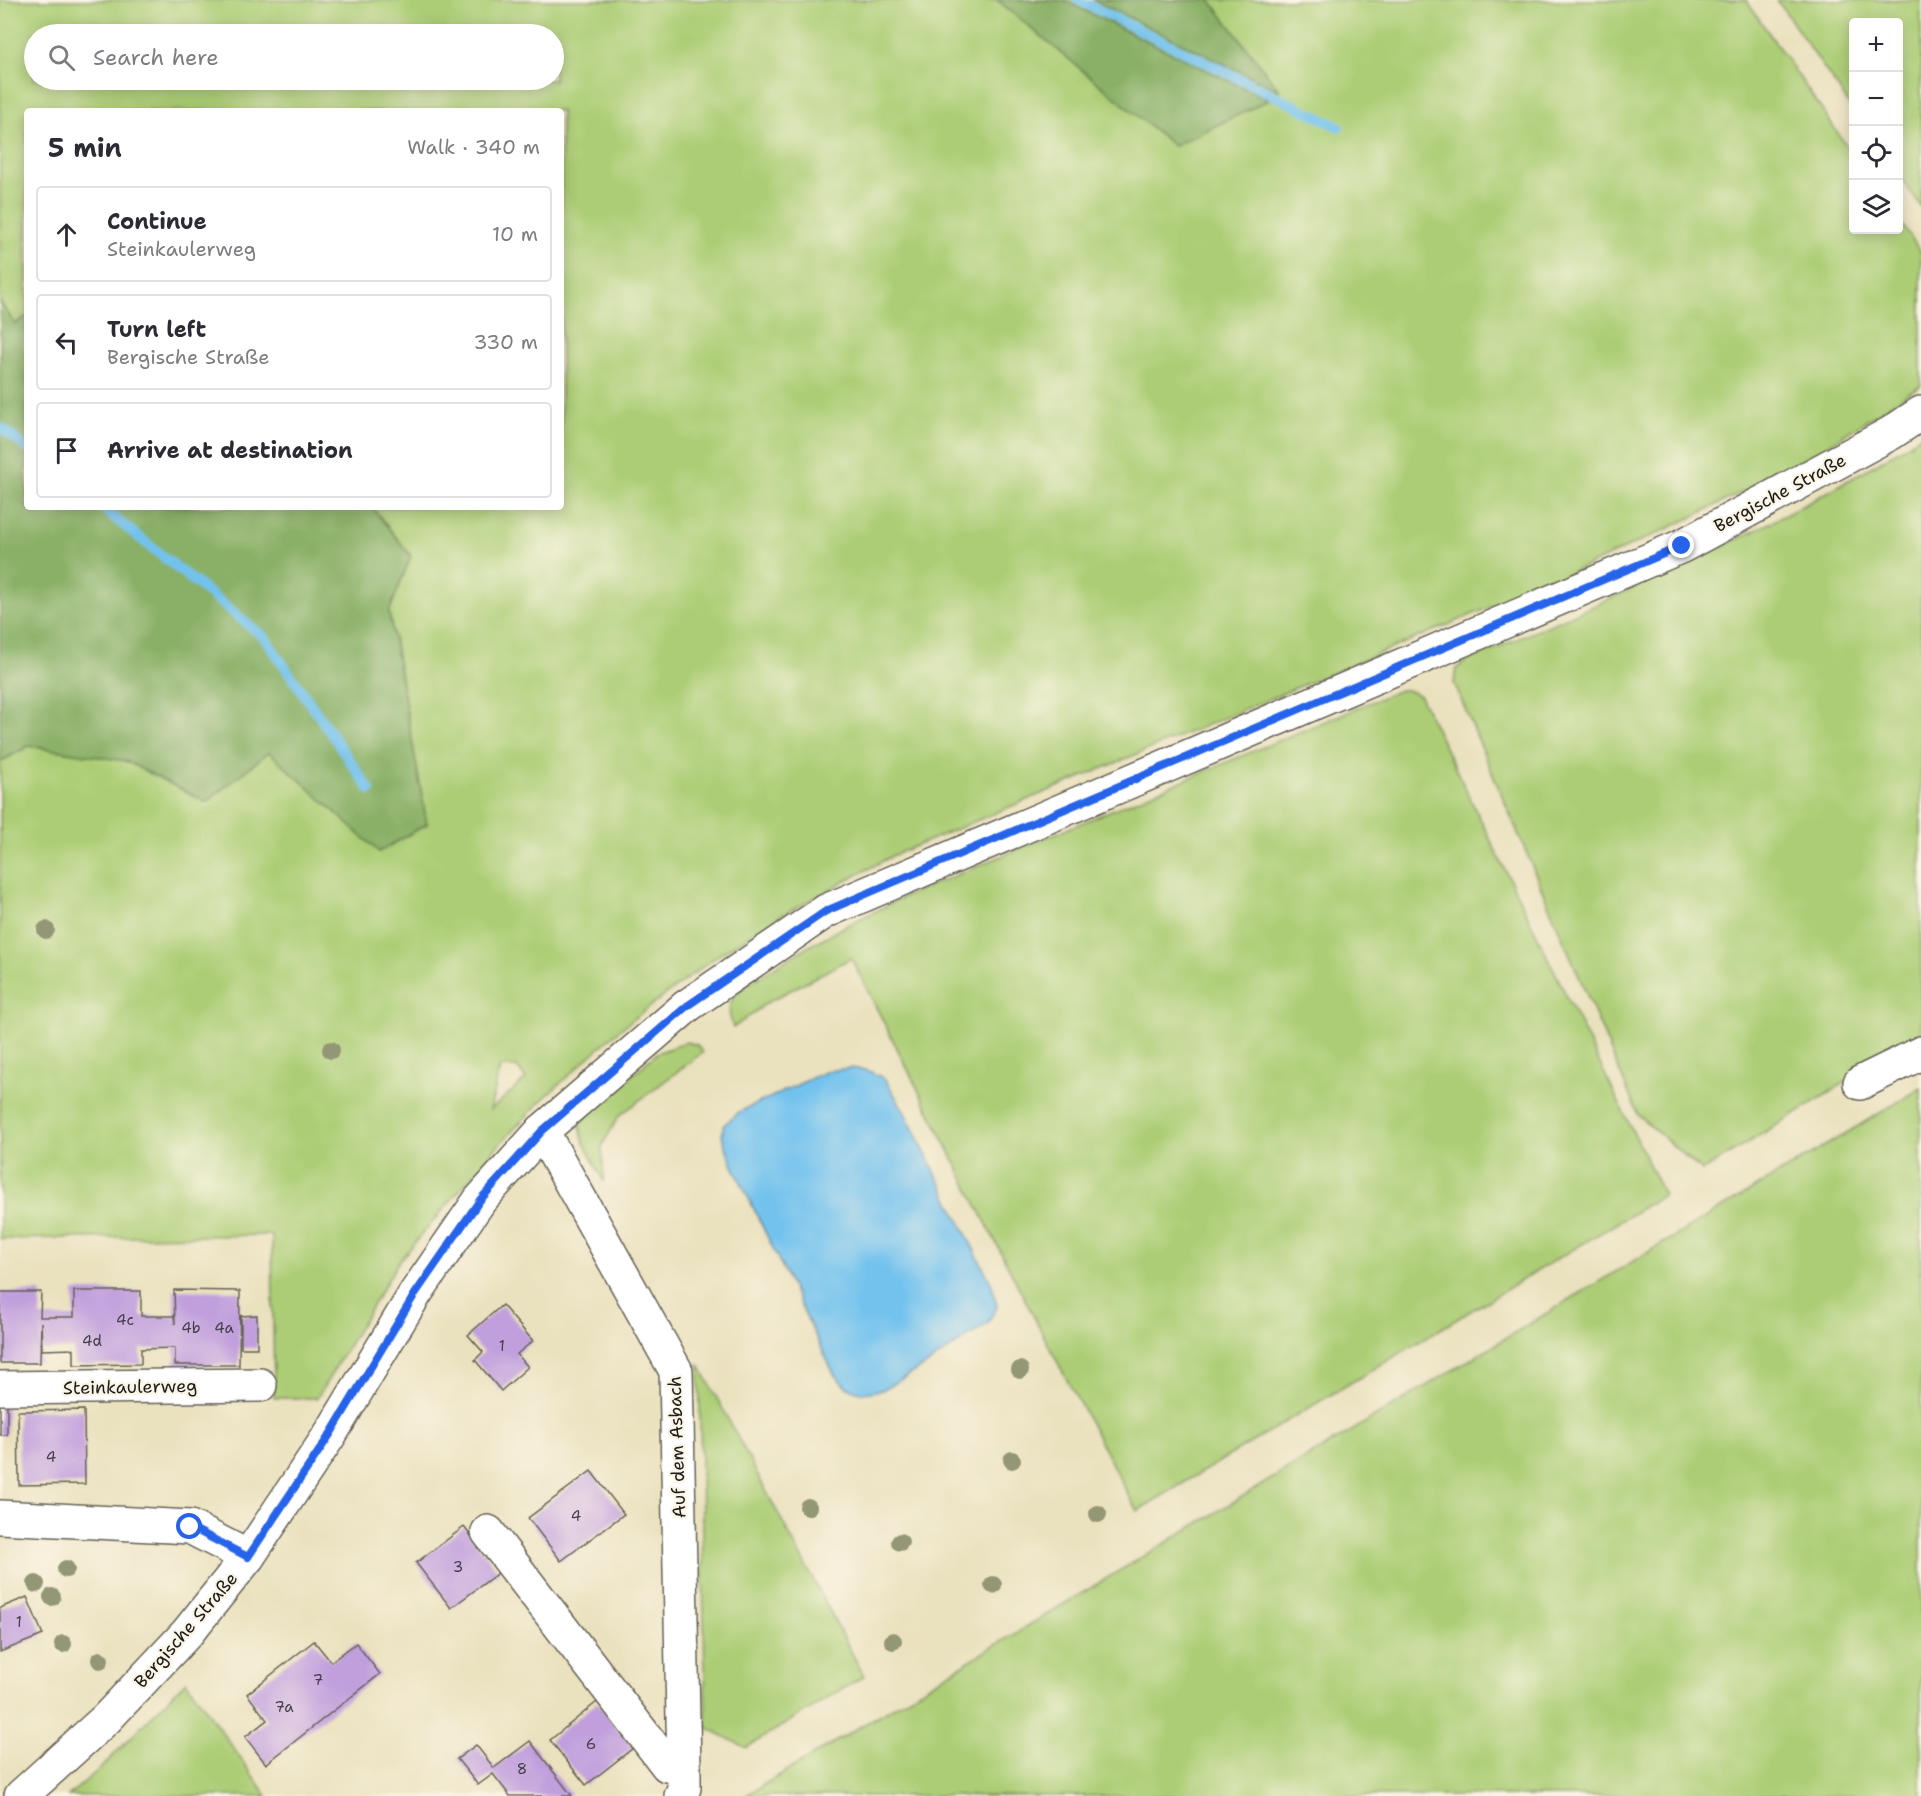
<!DOCTYPE html>
<meta charset="utf-8">
<style>
:root{--surface:#fff;--page:#f7f7f7;--text:#2b2b33;--muted:#7c7c81;--line:#e1e1e2}
body{margin:0;font-family:"Shantell Sans",sans-serif;background:var(--page);color:var(--text)}
.controls{position:absolute;right:18px;top:18px;display:grid;overflow:hidden;border-radius:6px;box-shadow:0 3px 15px #0003}
.controls button{width:54px;height:54px;display:grid;place-items:center;padding:0;border:0;border-bottom:2px solid var(--line);background:var(--surface);color:var(--text);font:30px sans-serif}
.stop{position:absolute;width:18px;height:18px;margin:-14px;border:4px solid #2563eb;border-radius:50%;background:#fff}
.stop.end{background:#2563eb;border-color:#fff;box-shadow:0 2px 6px #0008}
.list{margin:0;padding:0;list-style:none}
h2{display:flex;justify-content:space-between;align-items:center;height:78px;margin:0;padding:0 24px;font-size:26px}
h2 small{font-size:20px;font-weight:400;color:var(--muted)}
.list li{display:grid;grid-template-columns:39px 1fr auto;gap:18px;align-items:center;box-sizing:border-box;height:96px;margin:0 12px 12px;padding:0 12px;border:2px solid var(--line);border-radius:6px}
.list b{display:block;font-size:22px;white-space:nowrap}
.list p{margin:0;font-size:20px;white-space:nowrap;color:var(--muted)}
.list em{font-size:20px;font-style:normal;color:var(--muted)}
.icon{flex:none;width:33px;height:33px;fill:none;stroke:currentColor;stroke-width:2;stroke-linecap:round;stroke-linejoin:round}
.map{position:relative;flex:none;width:1921px;height:1796px;overflow:hidden}
.search{position:absolute;background:var(--surface);box-shadow:0 3px 15px #0003;left:24px;top:24px;width:540px;height:66px;display:flex;align-items:center;gap:15px;box-sizing:border-box;padding:0 21px;border-radius:33px;color:var(--muted);font-size:22px}
.panel{position:absolute;background:var(--surface);box-shadow:0 3px 15px #0003;left:24px;top:108px;width:540px;height:402px;border-radius:6px}
.map>svg:first-child{display:block}
</style>
<div class="map">
<svg width="1921" height="1796" viewBox="0 0 1921 1796">
<rect width="100%" height="100%" fill="#fcf5e5"/>
<filter id="ink" filterUnits="userSpaceOnUse"><feTurbulence type="fractalNoise" baseFrequency=".0167" numOctaves="2"/><feDisplacementMap in="SourceGraphic" scale="12" xChannelSelector="R" yChannelSelector="G"/><feConvolveMatrix kernelMatrix="1 2 1 2 8 2 1 2 1" color-interpolation-filters="sRGB"/></filter>
<filter id="wash" filterUnits="userSpaceOnUse"><feTurbulence type="fractalNoise" baseFrequency=".008" numOctaves="4" result="noise"/><feDisplacementMap in="SourceGraphic" scale="24" xChannelSelector="R" yChannelSelector="G"/><feGaussianBlur stdDeviation="1.35" result="paint"/><feColorMatrix in="noise" values="0 0 0 0 0 0 0 0 0 0 0 0 0 0 0 0 0 1.4 0 .05"/><feComposite in="paint" operator="in"/></filter>
<g filter="url(#wash)">
<rect width="100%" height="100%" fill="#eae1be"/>
<path fill="#accd75" stroke="#647448" stroke-width="1.5" fill-rule="evenodd" d="M0,0H1746L1853,155L1854,230H1898L1899,220L1921,252V385L1827,446L1755,486L1684,521L1598,561L1455,622L894,855L777,918L717,956L619,1030L544,1098L496,1148L399,1261L317,1398H274L272,1235L0,1239V762L29,746L126,761L206,802L269,752L379,851L427,824L389,612L411,556L372,507H561V111H27V316L15,324L0,302ZM34,34H554V80H34ZM500,1067H517L526,1079L490,1110Z
M1777,0H1921V207L1899,175L1898,22H1854L1853,110Z
M1921,436V1036L1702,1171L1638,1115L1454,683L1456,670L1466,661C1622,594 1778,529 1921,436Z
M1400,690H1408L1420,696L1664,1195L1137,1511L1041,1331L851,958L768,1002L733,1028C730,1017 726,1008 734,997C743,985 758,978 770,970C814,941 861,918 908,895Z
M687,1042L697,1045L703,1052L619,1116L602,1146L604,1182L584,1143L579,1123L657,1053Z
M1921,1088V1796H745Z
M699,1364L864,1676L746,1748L706,1727Z
M186,1681L267,1796H68L102,1767Z"/>
<path fill="#89b066" stroke="#526641" stroke-width="1.5" d="M997,0H1063L1269,100L1174,146Z
M1093,0H1210L1280,91Z
M0,302L15,324L27,316V507H372L411,556L389,612L427,824L379,852L269,752L206,802L126,761L29,746L0,762Z"/>
<path fill="#73c2ee" stroke="#486f85" stroke-width="1.5" d="M851,1068L869,1071L885,1079L903,1109L992,1285L997,1307L988,1323L923,1367L882,1390L863,1393L846,1387L834,1374L733,1166L722,1136L724,1125L739,1112L827,1071Z"/>
<g fill="none" stroke-linecap="round" stroke-linejoin="round">
<path stroke="#73c2ee" stroke-width="10" d="M1078,0L1339,127
M0,427L27,448
M101,507L265,638L370,790"/>
</g>
<g id="blocks">
<path fill="#c19fdd" d="M174,1290L240,1291L239,1365H175V1348L141,1349V1364L74,1365V1349L42,1350L41,1322L40,1363H0V1292H41L40,1317H74V1291H141V1316H174L175,1324Z
M502,1305L533,1341L517,1354L528,1367L501,1391L475,1360L483,1352L468,1335Z
M257,1315V1348H241V1316Z
M0,1402H7V1435H0Z
M84,1410L85,1484L19,1485L18,1411Z
M591,1471L624,1514L561,1561L528,1518Z
M464,1527L499,1572L451,1608L416,1563Z
M27,1597L43,1635L0,1652V1608Z
M314,1641L331,1662L356,1643L380,1674L266,1764L245,1737L267,1720L247,1694Z
M597,1702L633,1748L586,1785L550,1740Z
M530,1741L572,1796H510L493,1774L478,1785L457,1759L476,1745L494,1768Z"/>
</g>
</g>
<g filter="url(#ink)">
<use href="#blocks" fill-opacity="0" stroke="#646155" stroke-width="1.5"/>
<g fill="none" stroke-linecap="round" stroke-linejoin="round">
<defs>
<path id="minor" d="M1860,1083L1921,1053
M542,1131L676,1371L684,1768V1788L681,1796
M0,1388L260,1385
M0,1517L190,1527L248,1557
M488,1532L667,1765L684,1768"/>
<path id="major" d="M21,1796L107,1718L187,1633L248,1557L331,1433L415,1294L480,1200L542,1131L687,1006L826,911L1682,546L1891,433L1921,413"/>
</defs>
<use href="#minor" stroke="#646155" stroke-width="36"/>
<use href="#major" stroke="#646155" stroke-width="36"/>
<use href="#minor" stroke="#fff" stroke-width="33"/>
<use href="#major" stroke="#fff" stroke-width="33"/>
</g>
<g fill="#949776">
<circle cx="46" cy="930" r="9"/>
<circle cx="331" cy="1050" r="9"/>
<circle cx="1020" cy="1370" r="9"/>
<circle cx="1012" cy="1460" r="9"/>
<circle cx="808" cy="1507" r="9"/>
<circle cx="1098" cy="1514" r="9"/>
<circle cx="900" cy="1542" r="9"/>
<circle cx="66" cy="1569" r="9"/>
<circle cx="36" cy="1584" r="9"/>
<circle cx="993" cy="1585" r="9"/>
<circle cx="52" cy="1597" r="9"/>
<circle cx="893" cy="1641" r="9"/>
<circle cx="63" cy="1644" r="9"/>
<circle cx="100" cy="1660" r="9"/>
</g>
</g>
<g fill="none" stroke-linecap="round" stroke-linejoin="round" filter="url(#ink)">
<path stroke="#2563eb" stroke-width="8" d="M190,1527L248,1557L331,1433L415,1294L480,1200L542,1131L687,1006L826,911L1682,546"/>
</g>
<g text-anchor="middle" stroke-width="4.5" stroke-linejoin="round" paint-order="stroke">
<g font-size="15" fill="#453d4c">
<text x="125" y="1325">4c</text>
<text x="191" y="1333">4b</text>
<text x="224" y="1333">4a</text>
<text x="92" y="1346">4d</text>
<text x="502" y="1351">1</text>
<text x="51" y="1462">4</text>
<text x="576" y="1521">4</text>
<text x="458" y="1572">3</text>
<text x="19" y="1627">1</text>
<text x="318" y="1685">7</text>
<text x="284" y="1712">7a</text>
<text x="591" y="1749">6</text>
<text x="522" y="1774">8</text>
</g>
<g font-size="18" fill="#1c1c1c" stroke="#fcf5e5">
<text transform="translate(1780 493) rotate(-28)" y="6">Bergische Straße</text>
<text transform="translate(130 1387) rotate(-1)" y="6">Steinkaulerweg</text>
<text transform="translate(677 1447) rotate(-92)" y="6">Auf dem Asbach</text>
<text transform="translate(186 1630) rotate(-49)" y="6">Bergische Straße</text>
</g>
</g>
</svg>
<div class="controls">
<button>+</button>
<button>−</button>
<button><svg class="icon" aria-label="locate" viewBox="0 0 24 24"><circle cx="12" cy="12" r="6"/><path d="M12 2v4M12 18v4M2 12h4M18 12h4"/></svg></button>
<button><svg class="icon" aria-label="layers" viewBox="0 0 24 24"><path d="M12 4l9 5-9 5-9-5zM3 14l9 5 9-5"/></svg></button>
</div>
<div class="stop" style="left:190px;top:1527px"></div>
<div class="stop end" style="left:1682px;top:546px"></div>
<div class="search"><svg class="icon" aria-label="search" viewBox="0 0 24 24"><circle cx="10" cy="10" r="6"/><path d="M15 15l6 6"/></svg>Search here</div>
<section class="panel">
<h2>5 min<small>Walk · 340 m</small></h2>
<ul class="list">
<li><svg class="icon" aria-label="ahead" viewBox="0 0 24 24"><path d="M12 20V5M6 11l6-6 6 6"/></svg><div><b>Continue</b><p>Steinkaulerweg</p></div><em>10 m</em></li>
<li><svg class="icon" aria-label="left" viewBox="0 0 24 24"><path d="M17 20v-9H6M10 6l-5 5 5 5"/></svg><div><b>Turn left</b><p>Bergische Straße</p></div><em>330 m</em></li>
<li><svg class="icon" aria-label="arrive" viewBox="0 0 24 24"><path d="M6 21V4h12l-3 4 3 4H6"/></svg><div><b>Arrive at destination</b></div></li>
</ul>
</section>
</div>
